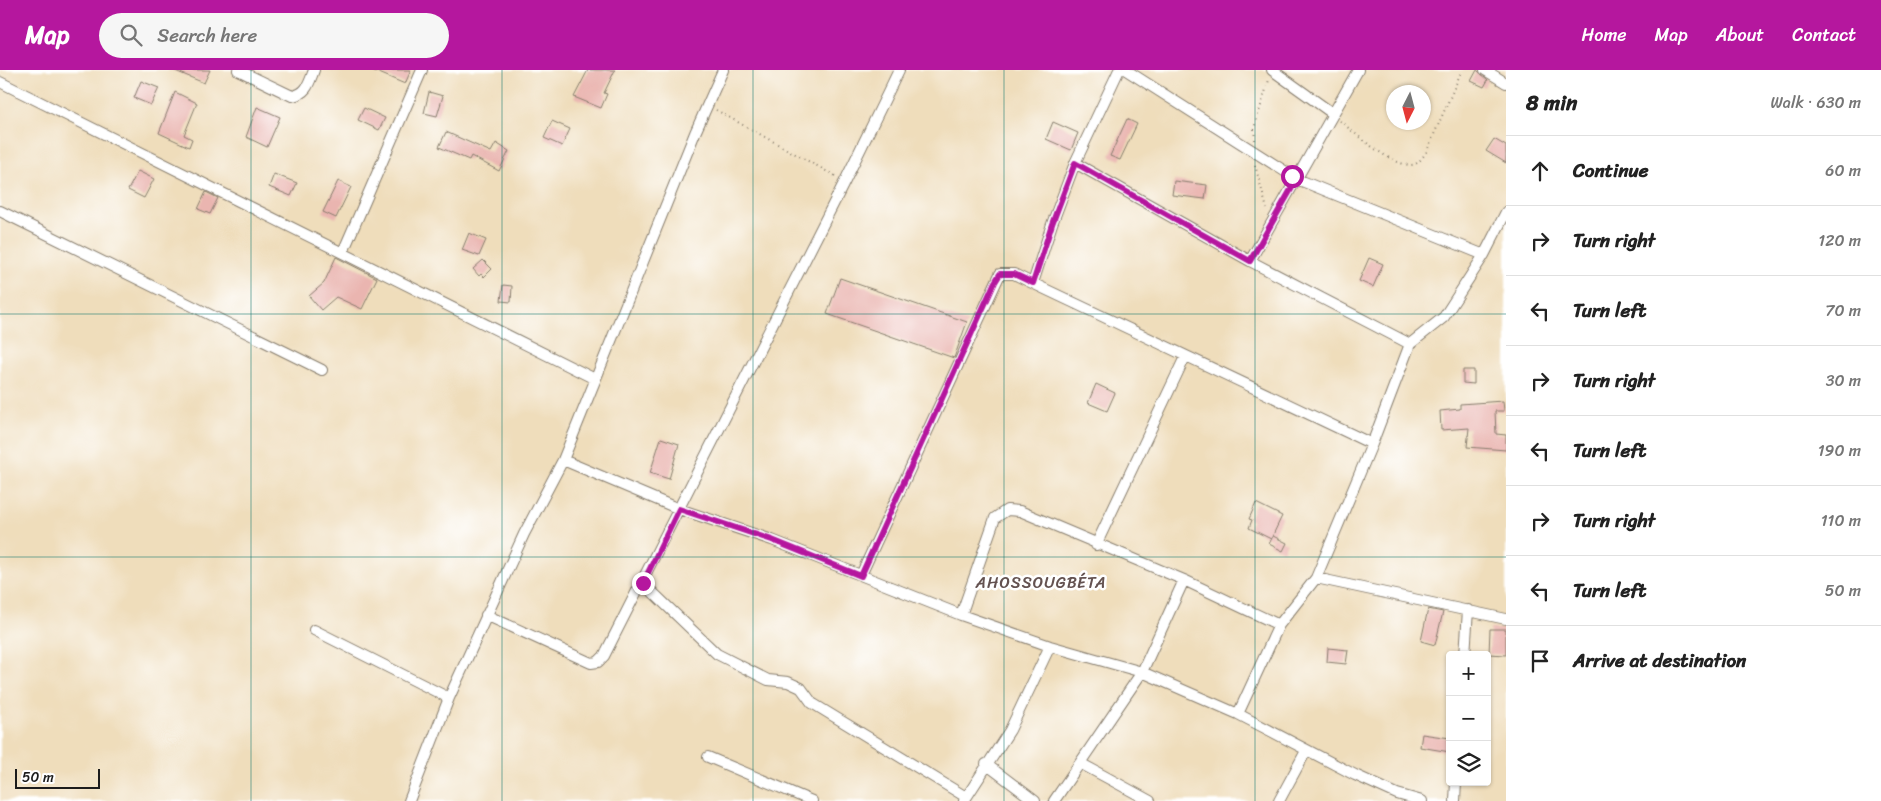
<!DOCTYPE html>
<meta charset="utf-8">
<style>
:root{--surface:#fff;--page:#f6f6f6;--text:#222;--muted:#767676;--line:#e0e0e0;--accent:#b5179e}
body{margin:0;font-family:Sriracha,sans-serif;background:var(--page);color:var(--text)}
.controls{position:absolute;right:15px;bottom:15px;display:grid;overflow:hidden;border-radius:5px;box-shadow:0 1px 4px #0004}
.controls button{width:45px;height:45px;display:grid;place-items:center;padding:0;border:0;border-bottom:1px solid var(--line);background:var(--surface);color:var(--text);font:25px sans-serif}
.compass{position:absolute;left:1386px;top:15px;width:45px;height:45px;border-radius:50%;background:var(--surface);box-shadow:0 1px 4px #0004;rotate:186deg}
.scale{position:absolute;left:15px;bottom:12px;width:85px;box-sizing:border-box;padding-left:5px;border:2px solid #1c1c1c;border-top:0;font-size:14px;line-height:18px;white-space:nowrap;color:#1c1c1c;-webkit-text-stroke:4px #fff;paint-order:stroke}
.stop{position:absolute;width:15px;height:15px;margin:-11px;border:4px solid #b5179e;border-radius:50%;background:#fff}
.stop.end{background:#b5179e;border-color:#fff;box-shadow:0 1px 5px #0008}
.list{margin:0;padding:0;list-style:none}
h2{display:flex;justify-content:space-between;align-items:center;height:65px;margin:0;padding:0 20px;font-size:21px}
h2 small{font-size:16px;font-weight:400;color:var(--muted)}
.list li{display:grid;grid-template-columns:32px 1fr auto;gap:15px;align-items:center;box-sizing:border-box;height:70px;padding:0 20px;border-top:1px solid var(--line)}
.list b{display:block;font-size:19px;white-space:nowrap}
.list em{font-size:16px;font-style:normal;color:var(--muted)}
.icon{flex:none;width:28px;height:28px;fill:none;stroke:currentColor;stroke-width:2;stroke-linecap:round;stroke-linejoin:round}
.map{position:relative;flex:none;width:1506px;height:731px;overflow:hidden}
header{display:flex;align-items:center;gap:30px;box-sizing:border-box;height:70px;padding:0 25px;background:var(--accent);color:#fff}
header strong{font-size:24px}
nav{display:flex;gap:28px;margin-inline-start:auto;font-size:18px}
.search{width:350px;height:45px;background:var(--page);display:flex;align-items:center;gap:12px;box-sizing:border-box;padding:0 18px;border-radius:28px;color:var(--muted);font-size:19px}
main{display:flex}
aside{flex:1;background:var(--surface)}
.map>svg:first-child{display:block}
</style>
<header>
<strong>Map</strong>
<div class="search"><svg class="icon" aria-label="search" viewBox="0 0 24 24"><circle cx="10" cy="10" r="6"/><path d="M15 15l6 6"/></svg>Search here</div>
<nav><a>Home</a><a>Map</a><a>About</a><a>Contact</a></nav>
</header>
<main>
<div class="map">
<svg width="1506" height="731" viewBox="0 0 1506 731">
<rect width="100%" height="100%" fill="#fff"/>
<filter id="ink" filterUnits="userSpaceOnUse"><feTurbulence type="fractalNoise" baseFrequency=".02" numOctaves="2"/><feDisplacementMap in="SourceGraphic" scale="10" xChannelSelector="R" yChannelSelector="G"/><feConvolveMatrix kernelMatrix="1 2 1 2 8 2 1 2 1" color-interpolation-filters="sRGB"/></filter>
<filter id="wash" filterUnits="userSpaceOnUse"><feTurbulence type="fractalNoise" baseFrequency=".0096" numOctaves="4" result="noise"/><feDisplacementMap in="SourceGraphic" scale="20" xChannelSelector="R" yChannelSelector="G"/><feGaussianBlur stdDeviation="1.12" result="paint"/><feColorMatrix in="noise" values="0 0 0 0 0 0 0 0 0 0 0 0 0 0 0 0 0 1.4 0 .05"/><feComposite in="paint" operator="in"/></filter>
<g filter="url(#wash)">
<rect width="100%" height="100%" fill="#efddbb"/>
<g id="blocks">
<path fill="#eab5b0" d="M173,0H210L204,13Z
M372,0H411L405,14Z
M588,0H615L604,23L607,24L601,38L574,27Z
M1477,0L1488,10L1484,17L1471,11Z
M141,11L159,18L151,35L134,28Z
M175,22L197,33L184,65L192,69L189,77L159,63Z
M429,22L443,26L437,46L424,43Z
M257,37L280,47L267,77L246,67Z
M364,38L385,48L379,60L358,50Z
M1127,49L1137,54L1120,90L1110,86Z
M552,51L570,59L562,76L544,68Z
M1053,52L1078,63L1071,80L1046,69Z
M446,62L491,82L496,73L509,81L499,101L471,86L469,90L439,77Z
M1494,69L1506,76V93L1486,81Z
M138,101L154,109L144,128L128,120Z
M274,104L297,113L291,126L269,117Z
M338,111L351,117L336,148L323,142Z
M1174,111L1207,115L1205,129L1172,125Z
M206,122L218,128L210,144L198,139Z
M469,163L486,170L479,186L462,180Z
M336,187L377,208L362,239L336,227L321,240L309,226L324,213Z
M1369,188L1383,194L1373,217L1359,211Z
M483,190L492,199L484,207L481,204L479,206L473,199Z
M840,208L967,252L954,288L827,244Z
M503,215L512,216L511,232L501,231Z
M1463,300H1474V314L1463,313Z
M1096,314L1115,323L1107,341L1088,333Z
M1503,331L1504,341H1495L1496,364L1506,365V380L1467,377L1469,358L1441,360L1440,341L1460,339V334Z
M661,368L679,374L669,409L650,403Z
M1256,433L1282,446L1271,469L1249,458L1252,450L1249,449Z
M1273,466L1287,473L1283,481L1269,474Z
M1428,539L1443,542L1435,575L1421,571Z
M1490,559H1506V585L1489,584Z
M1328,578L1348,580L1346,594L1327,592Z
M1422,664L1450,668V682L1420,677Z"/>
</g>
</g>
<g filter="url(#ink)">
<use href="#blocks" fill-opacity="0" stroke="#867c6c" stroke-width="1"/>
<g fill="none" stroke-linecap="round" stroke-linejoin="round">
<defs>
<path id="minor" d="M238,0L292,26C307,24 309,13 314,0
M1126,0L1297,109L1484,185
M1272,0L1332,43
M1485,0L1506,13
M0,12L595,309
M1075,93L1250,191L1410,274
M0,141L322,300
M343,182L422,0
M1250,191L1358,0
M1033,213L1052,154L1075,93L1119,0
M563,390L679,439L772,470L961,545L1050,576L1142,602L1238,644L1355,705L1397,724L1422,731
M1096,475L1185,287
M861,505L1000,204H1014L1028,211L1372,374
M1316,508L1506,549
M643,513L717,584L768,610L788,612L801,618L812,633L966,727
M486,545L591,593L598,592L604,586L845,111L899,0
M961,545L995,448L1007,440L1020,441L1184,510L1279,555
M314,560L449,628
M1465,585L1468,540
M1238,644L1279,555L1316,508L1372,374L1410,274L1444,247L1484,185L1506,142
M708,687L812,731
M1080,693L1150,731
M986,694L1035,731
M409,731L449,628L524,464L563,390L695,63L723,0
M964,731L1010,660L1050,576
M1054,731L1142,602L1184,510
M1279,731L1306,681
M1455,731L1456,712"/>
</defs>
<use href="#minor" stroke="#867c6c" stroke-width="12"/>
<path stroke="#867c6c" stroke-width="2" stroke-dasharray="1 4" stroke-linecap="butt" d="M716,40L837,107
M1340,51C1356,64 1389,94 1410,95C1418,95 1421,89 1426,83L1462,0
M1255,70L1254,58L1269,10
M1255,95L1267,139"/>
<use href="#minor" stroke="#fff" stroke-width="10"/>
</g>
</g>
<g fill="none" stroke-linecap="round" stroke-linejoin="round" filter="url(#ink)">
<path stroke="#b5179e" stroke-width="6" d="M643,513L679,439L772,470L861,506L995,212L1000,204H1014L1033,213L1052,154L1075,93L1250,191L1297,109L1292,106"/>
</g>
<path fill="none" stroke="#0f766e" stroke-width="1" stroke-opacity="0.55" d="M251,0V731M502,0V731M753,0V731M1004,0V731M1255,0V731M0,244H1506M0,487H1506"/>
<g text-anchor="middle" stroke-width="5" stroke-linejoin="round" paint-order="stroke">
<g font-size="16" letter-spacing="1" fill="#645250" stroke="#fff">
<text x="1041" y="518">AHOSSOUGBÉTA</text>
</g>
</g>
</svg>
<div class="controls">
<button>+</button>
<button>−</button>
<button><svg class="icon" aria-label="layers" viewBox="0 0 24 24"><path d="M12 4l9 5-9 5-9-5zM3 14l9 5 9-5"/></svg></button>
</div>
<svg class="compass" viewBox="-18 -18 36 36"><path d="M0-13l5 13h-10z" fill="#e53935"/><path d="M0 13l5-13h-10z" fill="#767676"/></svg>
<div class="scale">50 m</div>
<div class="stop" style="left:1292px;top:106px"></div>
<div class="stop end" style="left:643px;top:513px"></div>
</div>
<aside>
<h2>8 min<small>Walk · 630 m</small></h2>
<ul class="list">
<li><svg class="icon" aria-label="ahead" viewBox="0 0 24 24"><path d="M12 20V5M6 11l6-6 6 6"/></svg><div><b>Continue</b></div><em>60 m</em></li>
<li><svg class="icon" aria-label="right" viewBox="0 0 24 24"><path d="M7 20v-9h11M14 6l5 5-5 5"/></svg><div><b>Turn right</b></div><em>120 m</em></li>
<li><svg class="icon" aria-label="left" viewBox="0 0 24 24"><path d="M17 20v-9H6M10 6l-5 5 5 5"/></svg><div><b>Turn left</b></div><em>70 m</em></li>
<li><svg class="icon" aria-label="right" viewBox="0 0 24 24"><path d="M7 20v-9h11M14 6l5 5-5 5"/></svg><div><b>Turn right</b></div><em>30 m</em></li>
<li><svg class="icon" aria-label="left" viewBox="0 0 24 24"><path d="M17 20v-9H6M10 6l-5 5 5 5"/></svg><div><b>Turn left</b></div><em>190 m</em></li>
<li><svg class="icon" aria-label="right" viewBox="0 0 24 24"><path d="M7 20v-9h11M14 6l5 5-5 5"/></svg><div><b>Turn right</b></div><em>110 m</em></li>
<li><svg class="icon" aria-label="left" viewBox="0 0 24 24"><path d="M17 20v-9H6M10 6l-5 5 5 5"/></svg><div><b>Turn left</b></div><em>50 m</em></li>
<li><svg class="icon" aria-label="arrive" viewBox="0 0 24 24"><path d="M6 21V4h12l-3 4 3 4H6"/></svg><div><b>Arrive at destination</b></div></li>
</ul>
</aside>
</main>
